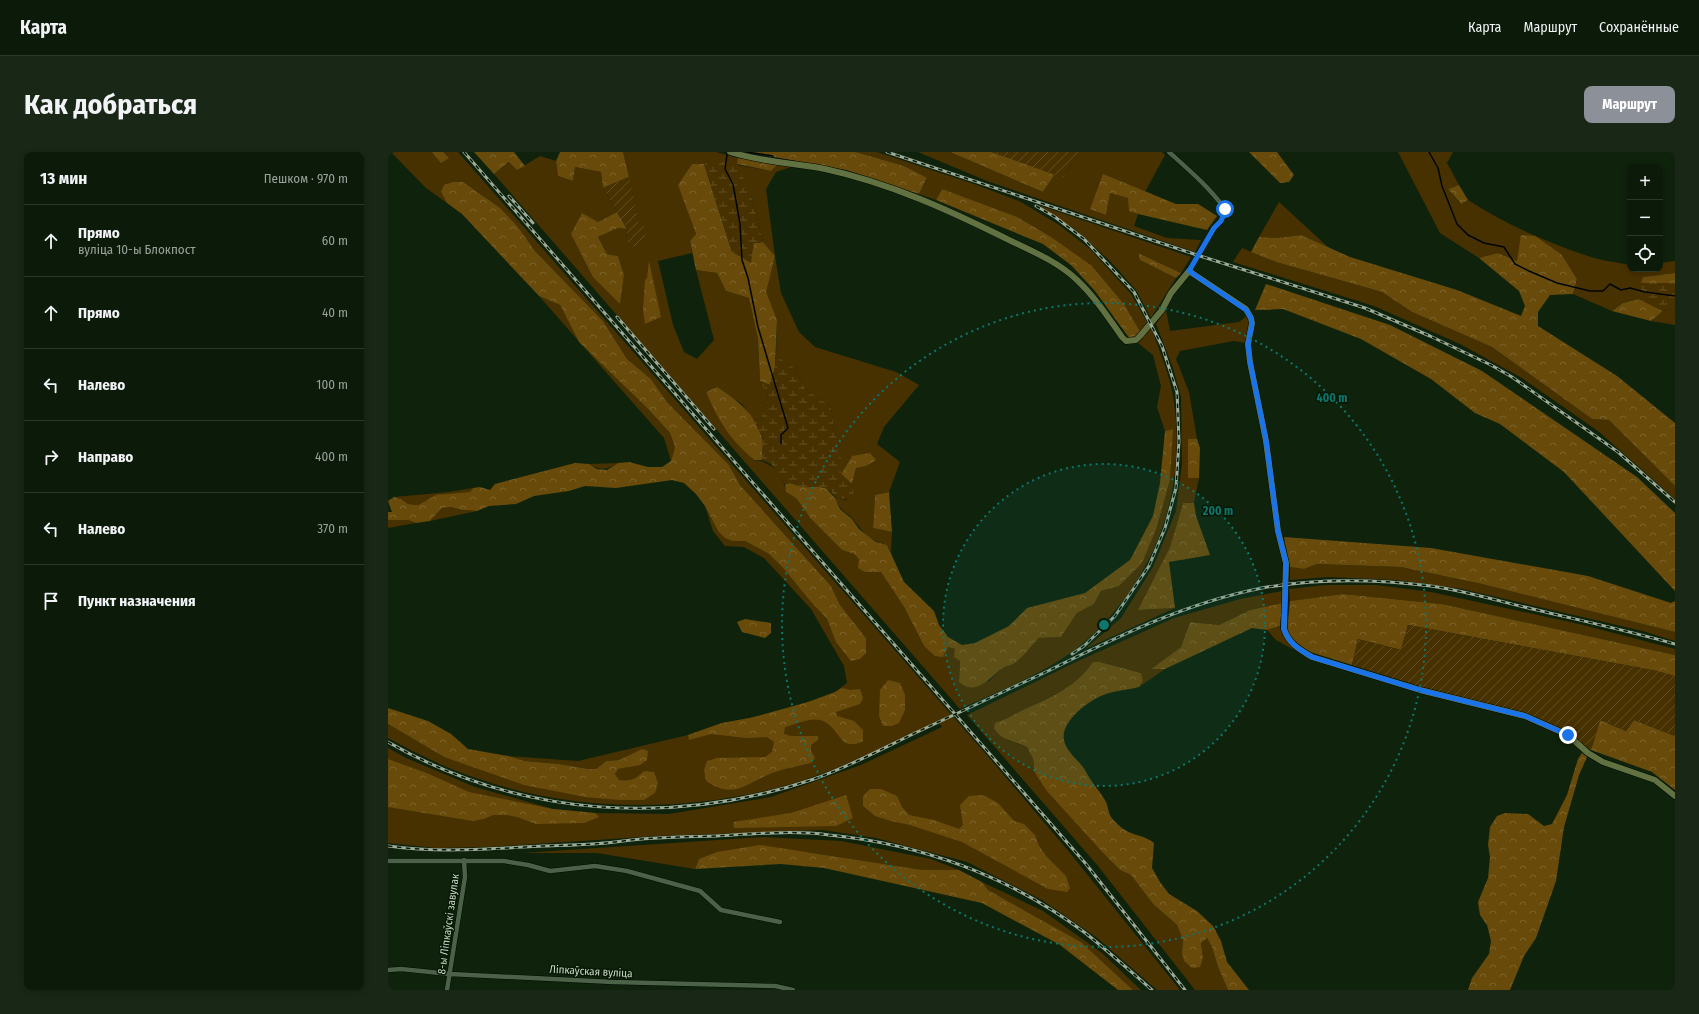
<!DOCTYPE html>
<html lang="ru">
<meta charset="utf-8">
<style>
:root{--surface:#0b1a09;--page:#192717;--text:#f1f3f6;--muted:#9aa19c;--line:#2b382a;--accent:#8c9099}
body{margin:0;font-family:"Fira Sans Condensed",sans-serif;background:var(--page);color:var(--text)}
.controls{position:absolute;right:12px;top:12px;display:grid;overflow:hidden;border-radius:8px;box-shadow:0 2px 6px #0003}
.controls button{width:36px;height:36px;display:grid;place-items:center;padding:0;border:0;border-bottom:1px solid var(--line);background:var(--surface);color:var(--text);font:20px sans-serif}
.stop{position:absolute;width:12px;height:12px;margin:-9px;border:3px solid #1a73e8;border-radius:50%;background:#fff}
.stop.end{background:#1a73e8;border-color:#fff;box-shadow:0 1px 4px #0008}
.list{margin:0;padding:0;list-style:none}
h2{display:flex;justify-content:space-between;align-items:center;height:52px;margin:0;padding:0 16px;font-size:17px}
h2 small{font-size:13px;font-weight:400;color:var(--muted)}
.list li{display:grid;grid-template-columns:26px 1fr auto;gap:12px;align-items:center;box-sizing:border-box;height:72px;padding:0 16px;border-top:1px solid var(--line)}
.list b{display:block;font-size:15px;white-space:nowrap}
.list p{margin:0;font-size:13px;white-space:nowrap;color:var(--muted)}
.list em{font-size:13px;font-style:normal;color:var(--muted)}
.icon{flex:none;width:22px;height:22px;fill:none;stroke:currentColor;stroke-width:2;stroke-linecap:round;stroke-linejoin:round}
.map{position:relative;flex:none;width:1287px;height:838px;overflow:hidden;border-radius:8px}
header{display:flex;align-items:center;gap:24px;box-sizing:border-box;height:56px;padding:0 20px;background:var(--surface);border-bottom:1px solid var(--line)}
header strong{font-size:19px}
nav{display:flex;gap:22px;margin-inline-start:auto;font-size:14px}
.intro{display:flex;align-items:center;justify-content:space-between;box-sizing:border-box;height:96px;padding:0 24px}
h1{margin:0;font-size:28px}
.button{padding:10px 18px;border-radius:8px;background:var(--accent);color:#fff;font-size:14px;font-weight:700}
main{display:flex;gap:24px;padding:0 24px}
aside{flex:1;background:var(--surface);border-radius:8px;box-shadow:0 2px 6px #0003}
.map>svg:first-child{display:block}
</style>
<header>
<strong>Карта</strong>
<nav><a>Карта</a><a>Маршрут</a><a>Сохранённые</a></nav>
</header>
<div class="intro"><h1>Как добраться</h1><a class="button">Маршрут</a></div>
<main>
<aside>
<h2>13 мин<small>Пешком · 970 m</small></h2>
<ul class="list">
<li><svg class="icon" aria-label="ahead" viewBox="0 0 24 24"><path d="M12 20V5M6 11l6-6 6 6"/></svg><div><b>Прямо</b><p>вуліца 10-ы Блокпост</p></div><em>60 m</em></li>
<li><svg class="icon" aria-label="ahead" viewBox="0 0 24 24"><path d="M12 20V5M6 11l6-6 6 6"/></svg><div><b>Прямо</b></div><em>40 m</em></li>
<li><svg class="icon" aria-label="left" viewBox="0 0 24 24"><path d="M17 20v-9H6M10 6l-5 5 5 5"/></svg><div><b>Налево</b></div><em>100 m</em></li>
<li><svg class="icon" aria-label="right" viewBox="0 0 24 24"><path d="M7 20v-9h11M14 6l5 5-5 5"/></svg><div><b>Направо</b></div><em>400 m</em></li>
<li><svg class="icon" aria-label="left" viewBox="0 0 24 24"><path d="M17 20v-9H6M10 6l-5 5 5 5"/></svg><div><b>Налево</b></div><em>370 m</em></li>
<li><svg class="icon" aria-label="arrive" viewBox="0 0 24 24"><path d="M6 21V4h12l-3 4 3 4H6"/></svg><div><b>Пункт назначения</b></div></li>
</ul>
</aside>
<div class="map">
<svg width="1287" height="838" viewBox="0 0 1287 838">
<defs>
<pattern id="forest-crowns" width="20" height="18" patternUnits="userSpaceOnUse"><rect width="20" height="18" fill="#684a0a"/><path d="M2 6a3 3 0 1 1 6 0M12 15a3 3 0 1 1 6 0" fill="none" stroke="#7c632c"/></pattern>
<pattern id="wetland-marsh" width="20" height="14" patternUnits="userSpaceOnUse"><rect width="20" height="14" fill="#483100"/><path d="M1 5h8M5 5V1M11 12h8M15 12V8" fill="none" stroke="#614e24"/></pattern>
<pattern id="garden-furrows" width="10" height="10" patternUnits="userSpaceOnUse"><rect width="10" height="10" fill="#483100"/><path d="M-1 1l2-2M0 10L10 0M9 11l2-2" fill="none" stroke="#614e24"/></pattern>
</defs>
<rect width="100%" height="100%" fill="#0f230c"/>
<path fill="#483100" d="M3,0H70L604,609L682,701L792,838H769L708,785L654,748L579,710L488,686L435,678L269,684L100,695L48,696L0,691V596L18,606L87,635L165,657L207,661L281,662L383,645L473,613L554,575L550,569C502,592 454,617 403,632C302,661 187,661 88,626C57,616 28,601 0,586V572L56,605L232,648L256,619C246,628 243,629 231,628L227,622L230,617L240,615L255,597L231,608L218,609L208,617H201L171,612L137,609L120,604L190,609L300,583L334,571L377,563L436,545L447,540L459,531L456,514L423,457L376,406L356,395L337,394L325,379L317,354L330,379L345,389H357L381,402L395,416L423,450L439,467L443,477L478,486L452,453L443,434L352,333L341,313L279,250L263,227L239,207L215,169L147,99L130,75L112,57L88,39L53,40L59,51L38,36Z
M235,0H328L350,6V13L383,19L390,12L403,15L388,20L378,37L387,104L393,141L411,180L427,195L508,220L531,233L496,275L489,292L512,310L501,340L487,343L485,376L504,380L503,400L499,393C482,389 475,380 465,367C456,358 453,360 447,346L456,348L465,345L464,332L468,316L478,314L464,304L453,322V299L446,275L443,254L418,238L405,215L388,204L389,168L377,140L387,104L375,90L364,45L322,8L316,12H304L291,33L308,82L302,89L304,101L270,109L285,173L296,200L309,207L326,188L308,118L329,121L338,139L361,146L370,187L372,229L380,244L373,268L365,267L354,252L329,236L318,240L365,308C382,308 396,323 398,340L408,346L423,367L454,398L466,402L471,407L477,420H493L516,455L536,494L557,499L560,495L567,497L572,508L571,530L601,529L614,516L626,512L651,486L673,485L689,461L706,452L713,439L731,434L769,375L782,328L784,277L777,279L769,255L773,234L765,203L750,191L763,176C772,200 783,225 786,251C799,345 764,433 692,494C657,522 612,538 572,557L106,22L122,10L129,18L152,4L168,9L170,24L185,29L187,15L213,20L215,36L229,60L210,70L194,62L232,151L236,123L230,104L219,102L210,85L230,76L239,77L238,88L251,71Z
M468,0H489L586,32L633,50L671,73L702,97L743,142L759,170L753,181L736,152L704,114L554,37L548,48L531,42L539,27L516,14Z
M530,0H562L655,40L667,22L675,26L691,0H774L777,3L757,40L715,23L718,63L722,41L741,46V58L750,62L746,74L779,86L813,88L807,100L599,29Z
M1010,0H1065L1059,11L1071,33L1060,37L1072,52L1080,48C1114,70 1155,89 1194,102C1209,108 1226,110 1242,113V117H1272V111L1287,109V121L1255,125L1251,147L1235,151L1224,159L1185,142L1189,127L1174,103L1129,109L1110,101L1091,106L1052,81Z
M891,50L941,96L913,83L889,86L871,85Z
M653,54L803,105L793,121L750,101L752,108L788,126L763,166L748,138L724,111L687,77L652,56Z
M854,96L888,110L994,140L1024,160L1104,195L1204,267L1221,268L1287,334V347L1210,279L1134,226L1072,192L986,154L845,110Z
M151,144L172,153L191,190L259,256L282,281L287,295L283,309L276,286Z
M1287,155V173L1263,169L1275,159Z
M778,158L782,179L851,170L859,164L862,176L858,191L846,189L792,199L788,207L801,240L809,287H801L800,326H811L806,351H795L782,395L751,458L787,456L697,497L733,466L765,415L788,359L794,312L793,245L785,216L768,172Z
M230,311C218,318 213,319 201,312Z
M85,336L82,340L63,342L37,349L30,353L20,352L13,347L6,345L61,340Z
M63,355L74,358L89,359L42,369L54,356Z
M8,367L20,368L28,371L0,376V368Z
M929,412L1013,415L1094,432L1287,480V489L1255,479L1074,437L1008,428L940,425L902,428V415L916,417Z
M938,433H988L1043,440L1191,472L1287,497V503L1054,452L955,442L902,449L901,437Z
M894,439V451L862,458L831,473L802,470L793,495L764,516L777,517L751,535L754,529L753,521L712,510H705L700,519L678,537L617,567L619,588L639,595L645,607L647,621L717,703L732,718L743,723L765,752L789,773L795,788L794,800L815,806L813,790L819,786L824,795L830,815L840,838H807L710,714L579,563L688,510L786,466L852,447Z
M892,474L894,482L906,498L888,488L879,478Z
M375,685L453,689L543,707L571,718H535L418,700L311,707L307,717L209,701H134Z
M594,730L655,759L714,801L753,838H745L693,790L600,738Z"/>
<path fill="url(#forest-crowns)" d="M44,0H55L61,6L53,11Z
M86,0H126L137,14L129,18L121,10L106,22Z
M172,0H235L241,25L215,36L213,20L187,15L185,29L170,24L168,9Z
M359,0H468L516,14L539,26L531,42L458,18Z
M562,0H604L667,22L655,40Z
M861,0H889L906,23L901,30L892,31Z
M350,6L390,12L383,19L349,12Z
M304,12H316L344,100L366,91L375,90L387,104L378,140L389,168L387,215L382,233L372,229L370,187L361,146L338,139L329,121L308,118L302,89L308,82L290,33Z
M715,22L788,52H810L829,64L819,78L750,62L741,59L740,46L722,41L718,63L702,57Z
M65,30H75L112,56L130,75L147,99L215,169L239,207L263,227L279,250L341,313L352,333L443,434L452,453L478,486V501L472,507L463,509L448,490L439,467L423,450L395,416L381,402L357,389H345L337,386L330,379L317,354L308,342L296,331L284,328L228,336L197,334L181,339L146,344L128,352L101,354L89,359L74,358L63,355L54,356L42,369L28,371L20,368H0V360H4L0,349L6,345L13,347L20,352L30,353L48,343L82,340L85,336L92,335L102,338L107,332L187,311L201,312L209,317L219,318L230,311L241,310L260,315H274L283,309L287,295L282,281L260,257L191,190L172,153L151,144L74,62L59,51L53,40L56,33Z
M1071,33L1080,48L1073,52L1060,37Z
M554,37L629,65L663,85L704,114L736,152L753,181L749,186L742,187L707,139L683,113L655,92L548,48Z
M229,60L239,77L230,76L210,85L219,102L230,104L236,123L232,152L205,125L183,82L194,61L210,70Z
M913,83L962,105L1069,138L1133,164L1137,154L1131,139L1091,106L1110,101L1129,109L1133,83L1147,84L1174,103L1189,127L1185,142L1162,143L1150,160V174L1229,224L1287,271V334L1221,268L1204,267L1104,195L1024,160L994,140L888,110L863,100L871,85L889,86Z
M750,101L793,121L788,126L752,108Z
M261,109L273,165L257,172L255,158L257,128L259,126Z
M1287,121V131H1253L1255,125Z
M878,132L1002,173L1094,219L1249,325L1287,361V439L1176,320L1112,272L1087,261L1043,227L973,187L895,157L867,158Z
M1251,147L1275,159L1263,169L1224,159L1235,151Z
M329,235C350,249 367,261 374,286C376,292 374,301 374,308H366C340,285 332,271 318,240Z
M785,277L782,328L769,375L754,411L731,434L713,439L706,452L689,461L673,485L651,486C643,494 636,504 627,511C623,514 617,514 613,517C600,528 587,544 571,530L572,509L566,505L567,497L560,495L555,505L547,504L536,494L516,455L493,420H477L470,416L471,407L466,402L454,398L423,367L408,346L398,340L397,332L404,330L414,335L428,334L438,336L447,346L452,357L464,367L471,377L488,390L499,393L516,430L546,459L551,473L560,485L574,493L587,491L621,474L639,456L697,441L742,408L765,364L772,331L777,279Z
M800,287H809L812,296L811,326H800Z
M482,301L488,308L478,314L468,316L464,332L453,322L464,304Z
M501,340L504,380L485,376L487,343Z
M795,351H806L808,364L822,403L781,410L787,456L750,458L782,395Z
M896,385L1043,396L1200,424L1283,451L1287,449V480L1094,432L1013,415L929,412L916,417L902,415Z
M955,442L1054,452L1287,503V564L1264,518L1020,473L1013,498L970,487L964,513L919,499L907,489L899,479L902,449Z
M894,451L892,474L879,478L864,476L777,517H763L793,495L802,470L831,473L862,458Z
M357,467L383,471V481L377,486L354,480L349,470Z
M705,510H712L753,521L755,529L751,535C741,538 731,538 721,541C705,545 672,568 676,588C678,600 691,608 697,618C703,630 710,637 717,648C720,653 720,660 723,665C726,669 730,673 734,676C744,684 757,683 766,691L764,716L772,730L781,742L809,759L825,774L833,789L839,810L861,838H840L830,815L824,795L819,786L813,791L815,806L812,815L804,816L796,809L794,800L795,788L789,773L765,752L743,723L732,718L717,703L658,638L647,621L645,607L639,595C627,589 613,589 606,576L607,571C619,567 628,561 639,556C664,545 689,534 705,510Z
M500,528L512,531L517,543V558L511,571L504,574H495L491,564L492,538Z
M454,536L462,538L472,537L475,546L472,552L448,560L449,564L466,569L475,578V589C452,600 453,579 437,570C427,563 408,572 397,575L396,582L403,584H430V588L423,593V599L427,606L423,611C411,614 398,616 387,620C358,630 348,649 318,629L316,618L319,609L329,606L377,605L384,600L386,590L379,585L358,586L323,582L301,588L300,583L334,571L362,566L420,550L447,540Z
M0,556L40,569L63,582L80,597L120,604L137,609L171,612L201,617H208L218,609L231,608L254,597L260,599L259,608L252,613L230,617L227,622L231,628C243,629 246,628 256,619L266,620L270,631L267,641L256,648H232L197,645L136,633L56,605L0,572Z
M1212,568L1238,579L1246,568L1287,584V638L1264,620L1203,598Z
M1194,601L1199,605L1191,623L1176,675L1168,729L1148,786L1136,804L1122,838H1080L1084,826L1101,802L1103,789L1099,773L1092,763L1090,750L1100,726L1102,705L1100,693L1102,675L1109,664L1117,661L1140,662L1156,674L1164,672L1179,643L1190,607Z
M0,607L41,622L81,640L165,657L207,661L211,665L196,671L148,672L129,665L119,663H105L96,667L85,669L0,655Z
M482,637H493L509,644L514,655L521,663L546,668L571,677L575,673L572,653L581,644L595,643L610,651L626,669L636,672L647,683L651,694L659,705L678,724L682,736L679,740L660,737L574,690L522,673L503,669L487,664L475,654V644Z
M458,643L465,666L448,674L346,676L345,670L403,661Z
M372,693L535,718H571L594,730L600,738L693,790L745,838H730L672,793L594,751L436,716L393,712L307,717L311,707L329,700Z"/>
<path fill="url(#wetland-marsh)" d="M322,8L349,12L364,45L375,90L366,91L363,111L344,100L316,12Z
M1253,131H1287V155L1275,159L1251,147Z
M388,204L405,215L418,238L443,254L446,275L453,299V322L464,332L466,345C441,352 450,340 436,336C429,333 422,336 415,335C407,334 405,330 397,332L383,312L374,308L375,287L365,267L373,268L380,244L372,229L382,233L387,215Z"/>
<path fill="url(#garden-furrows)" d="M604,0H691L675,26Z
M241,25L251,71H255L259,90L247,96L238,88L239,77L215,36Z
M1020,473L1270,519L1287,524V584L1246,568L1238,579L1212,568L1203,598L1182,582L1146,564L1031,534L964,513L970,487L1013,498Z"/>
<g fill="none" stroke-linecap="round" stroke-linejoin="round">
<path stroke="#000607" stroke-width="1.5" d="M359,0L385,4
M1041,0L1050,16L1054,34L1069,72L1080,83L1096,91L1116,95L1127,112L1141,119L1169,131L1202,139H1215L1222,132L1233,138L1242,136L1257,140L1287,144
M339,3L337,17L345,32L352,72L354,108L360,126L370,175L400,276L393,283V292"/>
<defs>
<path id="street" d="M781,0C801,18 821,35 837,57L836,62L833,69L826,76L801,119
M0,709H116L140,713L162,719L207,714L239,719L312,739L333,758L392,770
M0,818L13,817L62,822L225,830L387,834L405,838
M59,838L77,725L76,708"/>
<path id="secondary" d="M342,0C373,10 406,11 437,17C502,31 563,59 621,88C644,99 670,110 689,128C707,145 720,165 734,185L738,189L748,188L752,184L774,158L783,141L801,119L858,157L863,166L864,171L860,192L862,210L878,289L890,379L898,411L896,477C901,492 911,497 924,505L1032,538L1137,564L1180,583L1200,601L1215,610L1267,628L1287,644"/>
</defs>
<use href="#street" stroke="#000b00" stroke-width="5.5"/>
<use href="#secondary" stroke="#000b00" stroke-width="7"/>
<use href="#street" stroke="#4c6248" stroke-width="4.5"/>
<use href="#secondary" stroke="#617141" stroke-width="6"/>
<defs>
<path id="rail" d="M76,0L698,712L797,838
M499,0L809,103L977,156L1042,184L1103,213L1124,225L1230,300L1287,350
M121,44L145,71
M648,54L667,65L696,87L746,140L774,194L789,240L791,289L788,336L777,376L761,414L727,464L696,494L684,502
M229,165L326,277
M0,590C131,665 283,675 426,627C460,615 492,598 525,582C569,561 615,540 660,519C729,485 797,451 874,436C930,426 987,427 1043,434C1078,439 1114,450 1149,458C1195,469 1241,479 1287,492
M0,694C51,701 102,697 154,694C181,693 208,693 235,689C265,685 297,685 328,684C365,682 404,678 441,683C533,692 621,724 696,780C719,798 741,818 764,838"/>
</defs>
<use href="#rail" stroke="#9dab9a" stroke-width="3"/>
<use href="#rail" stroke="#061904" stroke-width="1.5" stroke-dasharray="4.5" stroke-linecap="butt"/>
</g>
<g fill="none" stroke-linecap="round" stroke-linejoin="round">
<path stroke="#1a73e8" stroke-width="5" d="M837,57L836,62L833,69L826,76L801,119L858,158L863,166L864,172L860,192L862,210L878,288L890,379L898,411L896,477C901,492 911,497 924,505L1032,538L1137,564L1180,583"/>
</g>
<circle cx="716" cy="473" r="161" fill="#0f766e" fill-opacity=".12"/>
<g fill="none" stroke="#0f766e" stroke-width="2" stroke-dasharray="2 4">
<circle cx="716" cy="473" r="161"/>
<circle cx="716" cy="473" r="322"/>
</g>
<g text-anchor="middle" stroke-width="3" stroke-linejoin="round" paint-order="stroke">
<g font-size="11" fill="#ccd8c9" stroke="#061904">
<text transform="translate(60 772) rotate(-82)" y="4">8-ы Ліпкаўскі завулак</text>
<text transform="translate(203 819) rotate(3)" y="4">Ліпкаўская вуліца</text>
</g>
</g>
<circle cx="716" cy="473" r="6" fill="#0f766e" stroke="#061904" stroke-width="2"/>
<g font-size="12" text-anchor="middle" font-weight="bold" fill="#0f766e" stroke="#061904" stroke-width="3" stroke-linejoin="round" paint-order="stroke">
<text x="944" y="250">400 m</text>
<text x="830" y="363">200 m</text>
</g>
</svg>
<div class="controls">
<button>+</button>
<button>−</button>
<button><svg class="icon" aria-label="locate" viewBox="0 0 24 24"><circle cx="12" cy="12" r="6"/><path d="M12 2v4M12 18v4M2 12h4M18 12h4"/></svg></button>
</div>
<div class="stop" style="left:837px;top:57px"></div>
<div class="stop end" style="left:1180px;top:583px"></div>
</div>
</main>
